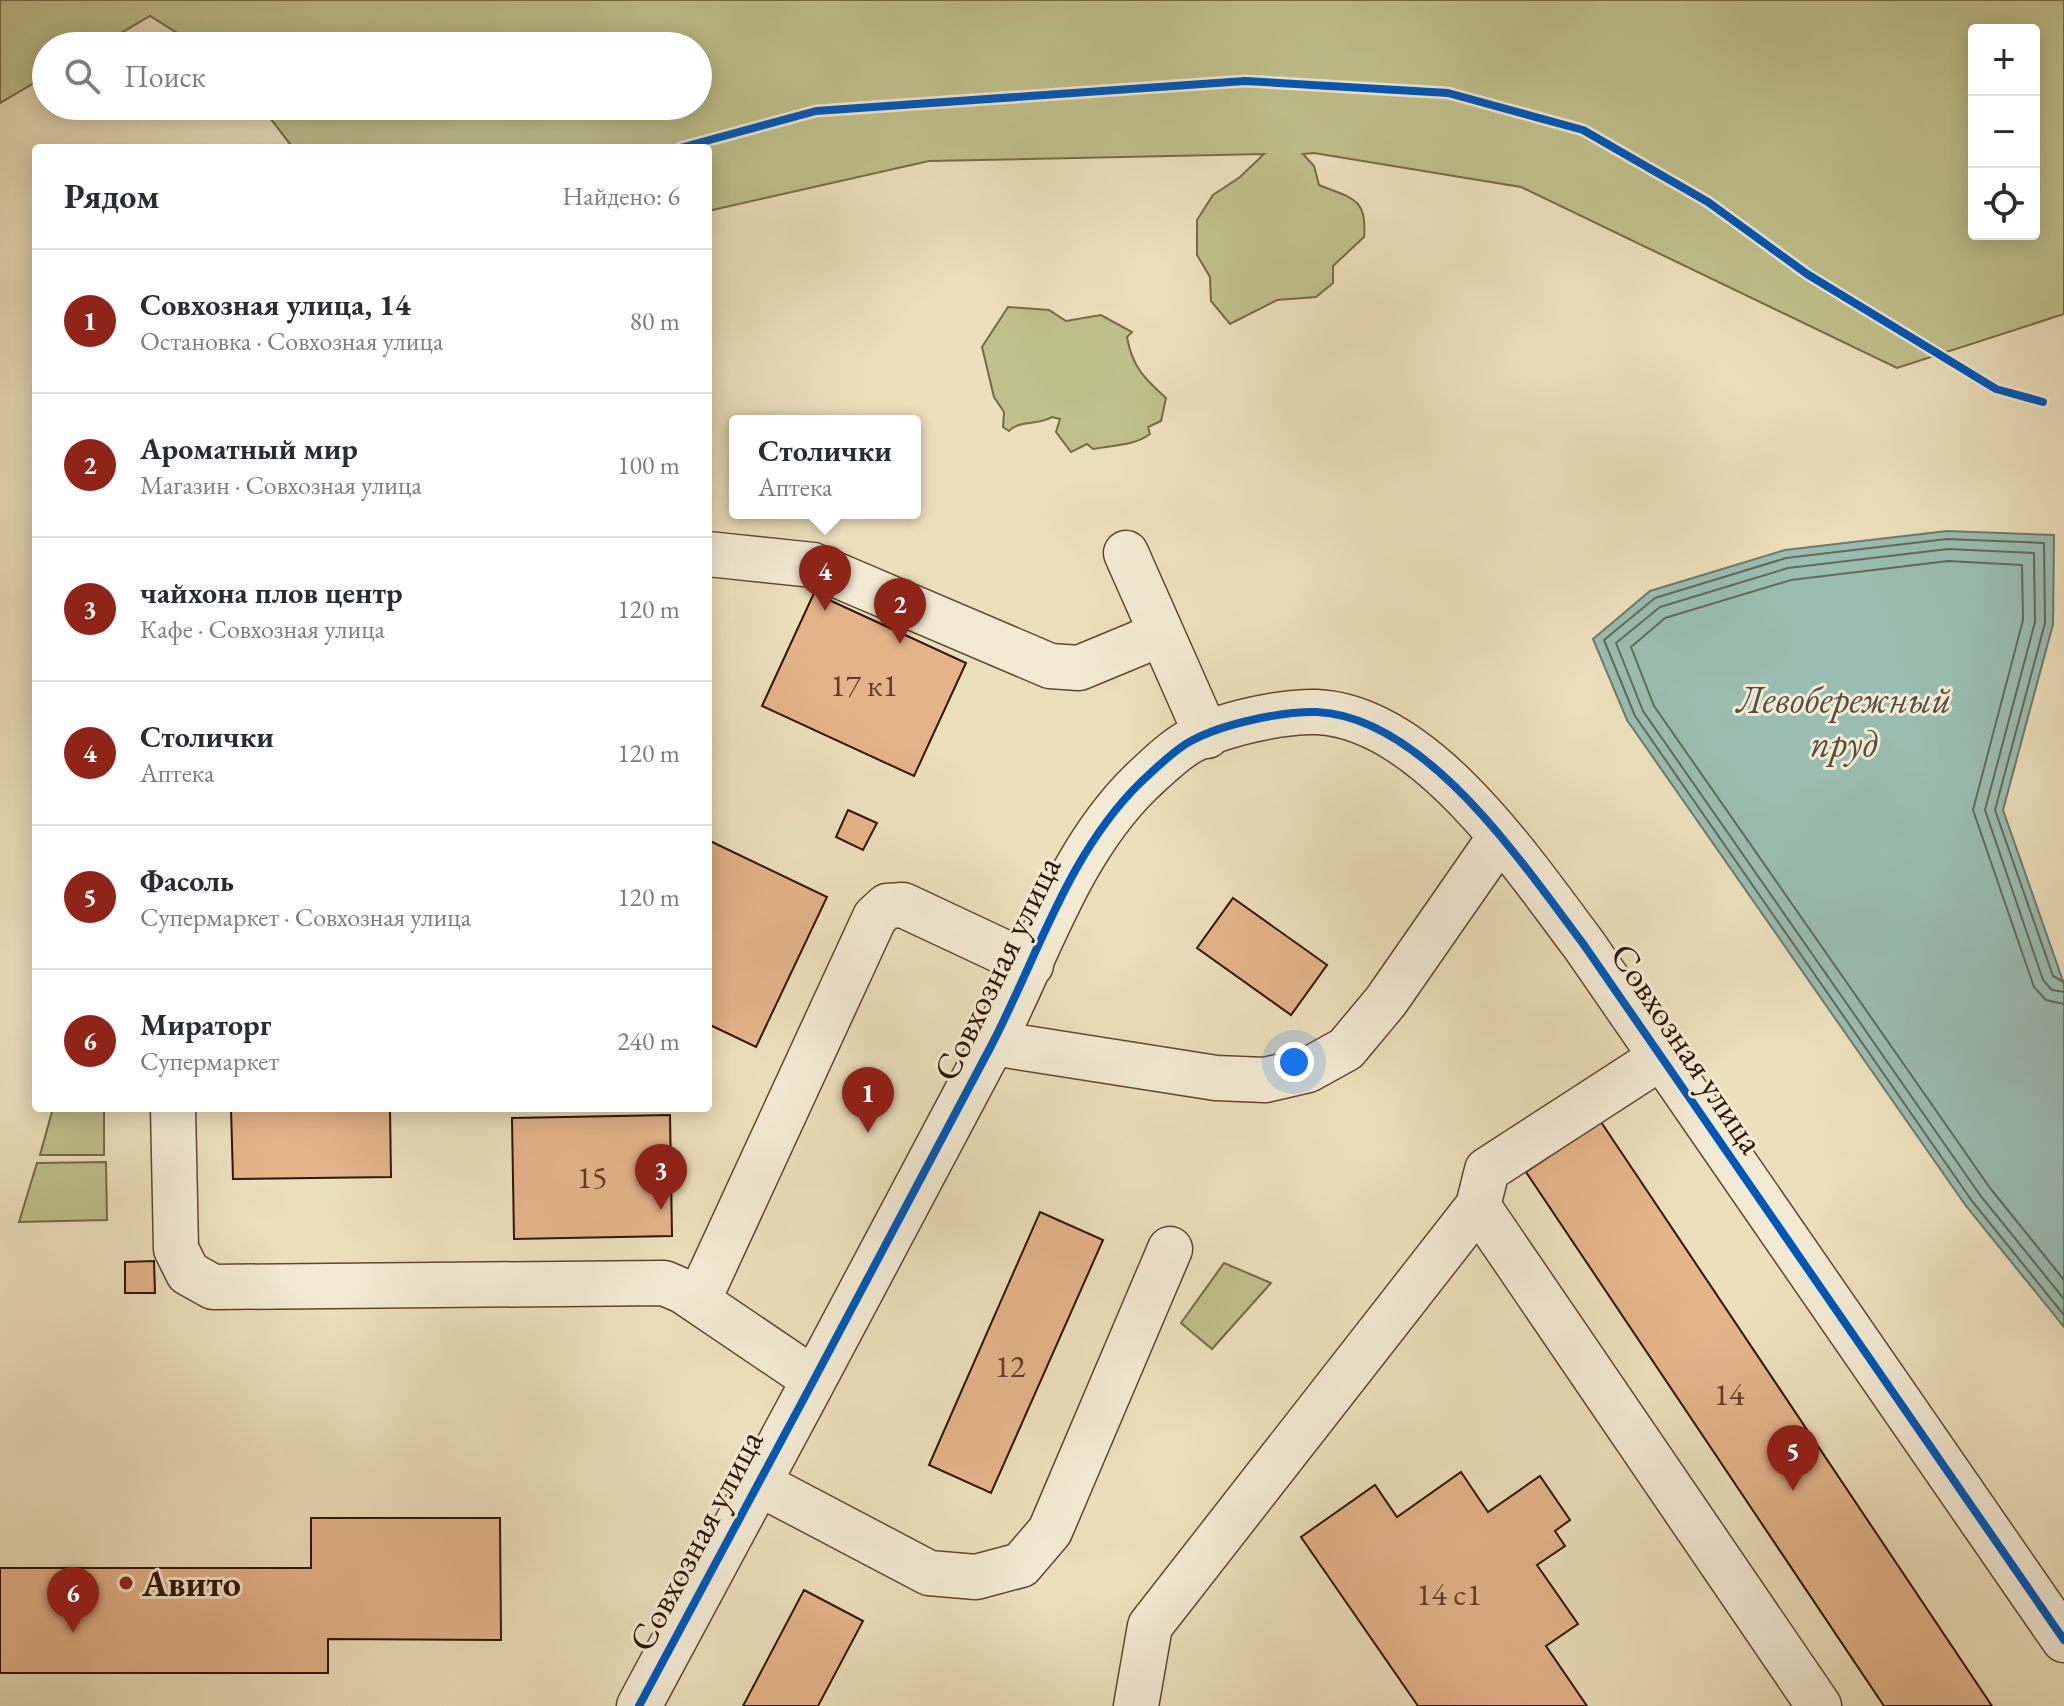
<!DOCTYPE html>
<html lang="ru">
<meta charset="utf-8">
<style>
:root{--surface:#fff;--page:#f7f7f7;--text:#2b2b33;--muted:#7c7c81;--line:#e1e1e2;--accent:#8f2418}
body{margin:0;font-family:"EB Garamond",serif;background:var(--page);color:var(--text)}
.controls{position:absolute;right:24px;top:24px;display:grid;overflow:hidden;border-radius:8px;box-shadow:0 4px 20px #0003}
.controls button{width:72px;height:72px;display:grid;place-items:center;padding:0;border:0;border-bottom:2px solid var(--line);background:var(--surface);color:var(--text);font:40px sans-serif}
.you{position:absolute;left:1294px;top:1062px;width:28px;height:28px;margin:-20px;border:6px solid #fff;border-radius:50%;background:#1a73e8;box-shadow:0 0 0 12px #1a73e833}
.badge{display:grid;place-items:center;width:52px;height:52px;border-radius:50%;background:var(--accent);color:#fff;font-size:26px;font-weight:700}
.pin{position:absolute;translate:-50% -66px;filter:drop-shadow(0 2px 4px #0008)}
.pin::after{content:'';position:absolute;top:42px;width:28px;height:24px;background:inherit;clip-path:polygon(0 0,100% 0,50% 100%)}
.popup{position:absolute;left:729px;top:415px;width:192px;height:104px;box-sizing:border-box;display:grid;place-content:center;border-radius:8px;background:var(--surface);filter:drop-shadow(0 2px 6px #0005);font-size:26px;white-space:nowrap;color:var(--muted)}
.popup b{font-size:30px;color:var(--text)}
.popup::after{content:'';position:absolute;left:50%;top:100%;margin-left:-16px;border:16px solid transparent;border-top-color:var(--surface)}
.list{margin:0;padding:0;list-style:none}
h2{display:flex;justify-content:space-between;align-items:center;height:104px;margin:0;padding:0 32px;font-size:34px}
h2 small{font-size:26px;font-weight:400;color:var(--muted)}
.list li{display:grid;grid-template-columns:52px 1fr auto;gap:24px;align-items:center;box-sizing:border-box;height:144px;padding:0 32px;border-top:2px solid var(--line)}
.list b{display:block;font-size:30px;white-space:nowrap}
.list p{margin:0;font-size:26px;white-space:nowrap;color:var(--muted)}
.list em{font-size:26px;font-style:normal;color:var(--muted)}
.icon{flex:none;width:44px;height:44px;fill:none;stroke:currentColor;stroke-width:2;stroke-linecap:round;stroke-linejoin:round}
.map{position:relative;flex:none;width:2064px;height:1706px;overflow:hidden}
.search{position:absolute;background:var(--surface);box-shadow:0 4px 20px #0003;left:32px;top:32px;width:680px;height:88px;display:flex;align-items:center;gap:20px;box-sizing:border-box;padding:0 28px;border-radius:44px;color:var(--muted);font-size:30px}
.panel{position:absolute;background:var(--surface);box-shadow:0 4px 20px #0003;left:32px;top:144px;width:680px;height:968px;border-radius:8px}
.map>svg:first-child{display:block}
</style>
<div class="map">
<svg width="2064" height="1706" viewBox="0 0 2064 1706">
<rect width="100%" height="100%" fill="#ecdfbb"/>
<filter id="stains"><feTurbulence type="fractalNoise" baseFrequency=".0025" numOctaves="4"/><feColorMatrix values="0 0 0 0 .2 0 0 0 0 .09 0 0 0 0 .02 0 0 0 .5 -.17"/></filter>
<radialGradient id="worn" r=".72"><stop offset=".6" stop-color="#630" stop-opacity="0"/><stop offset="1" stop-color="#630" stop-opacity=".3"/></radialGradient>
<path fill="#bfc08b" stroke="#786a48" stroke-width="2" fill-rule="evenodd" d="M0,0H2064V314L1897,368L1521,187L1314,153L1303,154L1314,166L1319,185C1349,198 1368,196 1364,237L1333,266V283L1316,297L1277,300L1230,324L1211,301L1210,277L1197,255V220L1213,195L1240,177L1264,154L929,161L708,211V148H293L261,106H698V46H198L150,16L99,46H46V76L0,103ZM1974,30H2034V234H1974Z
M1008,307L1049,310L1066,321L1101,315L1132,332L1127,337C1132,367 1145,379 1166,398L1161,421L1148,427L1150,434C1134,446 1112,445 1093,449L1087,444L1071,452L1056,432L1060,419L1052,417C1038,426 1021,419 1009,431L1003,427L1004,412L994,397L982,347Z
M53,1108H104V1155H40Z
M106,1162L107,1220L19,1222L37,1163Z
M1224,1263L1271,1283L1212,1349L1181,1323Z"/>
<path fill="#99bdb0" stroke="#6f796c" stroke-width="2" d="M1947,531L2054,535L2053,624L2003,810L2064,984V1327L1966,1206L1627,720L1593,639L1650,591L1785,550Z"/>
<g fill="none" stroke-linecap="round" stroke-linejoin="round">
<path stroke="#65685a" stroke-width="2" d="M2064,982L2053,976L1995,810L2045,623L2044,543L1947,539L1786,558L1655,598L1604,640L1635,716L1972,1201L2064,1315
M2064,992L2052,990L2043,980L1985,810L2035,622L2034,553L1948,549L1788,568L1660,607L1616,643L1643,711L1980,1195L2064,1299
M2064,1004L2046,1000L2034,987L1973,810L2023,620L2022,565L1948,561L1791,580L1665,618L1631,647L1654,706L1990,1188L2064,1280"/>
</g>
<path fill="#e4b38a" stroke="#311405" stroke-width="2" d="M814,593L966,663L914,776L762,706Z
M848,810L877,823L863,850L836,837Z
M708,840L827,897L756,1047L708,1024Z
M1233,898L1327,965L1291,1015L1197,948Z
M231,1108H390L391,1177L233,1179Z
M670,1115L672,1236L514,1239L512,1118Z
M1601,1122L1992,1706H1884L1526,1172Z
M1040,1212L1103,1240L991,1493L929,1465Z
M154,1261L155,1293H125V1262Z
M1461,1472L1488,1512L1540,1476L1570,1520L1555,1531L1565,1546L1537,1565L1578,1624L1546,1646L1587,1706H1418L1301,1537L1375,1485L1397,1517Z
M311,1518H500L501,1640L328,1639V1673H0V1568H311Z
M804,1590L863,1621L818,1706H743Z"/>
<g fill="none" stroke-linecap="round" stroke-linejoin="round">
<defs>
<path id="minor" d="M1126,553L1207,736
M708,554L813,565L1050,666L1079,668L1161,634
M993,1043L1216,1078L1265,1080L1308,1070L1346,1049L1386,1001L1500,837
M173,1108L176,1249L188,1273L213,1287L664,1283L683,1291L813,1379
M1478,1206L1819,1706
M698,1301L875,917L887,906L903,905L1031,965
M758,1483L929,1573L976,1577L1021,1565L1050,1531L1170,1249
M639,1706C756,1487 875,1268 990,1048C1037,959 1067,854 1141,782C1155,769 1174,750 1191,741C1222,724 1282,711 1317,712C1426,717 1524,866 1584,945L2064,1640
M1136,1706L1150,1626L1478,1206L1487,1170L1660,1058"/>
</defs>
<use href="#minor" stroke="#604732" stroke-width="47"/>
<use href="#minor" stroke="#f3ead3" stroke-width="44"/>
<defs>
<path id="cycleway" d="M680,148L816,111L1245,81L1448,93L1583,130L1708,202L1807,274L1996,389L2043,402
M639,1706C756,1487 875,1268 990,1048C1037,959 1067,854 1141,782C1155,769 1174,750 1191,741C1222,724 1282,711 1317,712C1426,717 1524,866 1584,945L2064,1640"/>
</defs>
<use href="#cycleway" stroke="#f3ead3" stroke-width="13"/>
<use href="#cycleway" stroke="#0057b8" stroke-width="8"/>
</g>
<circle fill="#8f2418" stroke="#f3ead3" stroke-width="3" cx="126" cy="1583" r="8"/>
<g text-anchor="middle" stroke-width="6" stroke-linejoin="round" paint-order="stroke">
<g font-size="32" fill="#5e3c26">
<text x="864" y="696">17 к1</text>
<text x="592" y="1188">15</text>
<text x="1010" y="1377">12</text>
<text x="1729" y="1405">14</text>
<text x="1449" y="1605">14 с1</text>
</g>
<g font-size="36" fill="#311405" stroke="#f3ead3">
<text transform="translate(996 968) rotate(-64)" y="13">Совхозная улица</text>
<text transform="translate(1688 1048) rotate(56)" y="13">Совхозная улица</text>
<text transform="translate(695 1540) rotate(-62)" y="13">Совхозная улица</text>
</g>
<g font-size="36" font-weight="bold" fill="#311405" stroke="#f3ead3" text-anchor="start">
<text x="142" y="1596">Авито</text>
</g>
<g font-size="38" font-style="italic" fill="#554f41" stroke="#f3ead3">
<text x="1844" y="712">Левобережный<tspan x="1844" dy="44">пруд</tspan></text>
</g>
</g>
<rect width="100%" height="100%" filter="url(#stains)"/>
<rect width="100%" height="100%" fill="url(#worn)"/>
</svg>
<div class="controls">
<button>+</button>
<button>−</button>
<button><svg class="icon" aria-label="locate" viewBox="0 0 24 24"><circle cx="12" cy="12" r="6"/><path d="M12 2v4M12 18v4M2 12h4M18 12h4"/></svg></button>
</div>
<div class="you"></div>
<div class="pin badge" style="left:868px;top:1133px">1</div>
<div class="pin badge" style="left:900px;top:644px">2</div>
<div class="pin badge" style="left:661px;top:1210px">3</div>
<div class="pin badge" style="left:825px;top:611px">4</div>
<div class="popup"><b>Столички</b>Аптека</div>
<div class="pin badge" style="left:1793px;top:1491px">5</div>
<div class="pin badge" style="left:73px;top:1633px">6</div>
<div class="search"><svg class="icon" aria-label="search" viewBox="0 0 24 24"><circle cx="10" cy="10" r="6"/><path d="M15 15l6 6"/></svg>Поиск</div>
<section class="panel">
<h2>Рядом<small>Найдено: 6</small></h2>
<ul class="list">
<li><span class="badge">1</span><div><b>Совхозная улица, 14</b><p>Остановка · Совхозная улица</p></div><em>80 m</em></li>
<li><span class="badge">2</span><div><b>Ароматный мир</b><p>Магазин · Совхозная улица</p></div><em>100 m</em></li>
<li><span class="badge">3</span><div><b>чайхона плов центр</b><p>Кафе · Совхозная улица</p></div><em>120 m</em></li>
<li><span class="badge">4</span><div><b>Столички</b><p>Аптека</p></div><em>120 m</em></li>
<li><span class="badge">5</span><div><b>Фасоль</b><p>Супермаркет · Совхозная улица</p></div><em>120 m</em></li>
<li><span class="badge">6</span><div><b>Мираторг</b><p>Супермаркет</p></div><em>240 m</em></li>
</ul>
</section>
</div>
